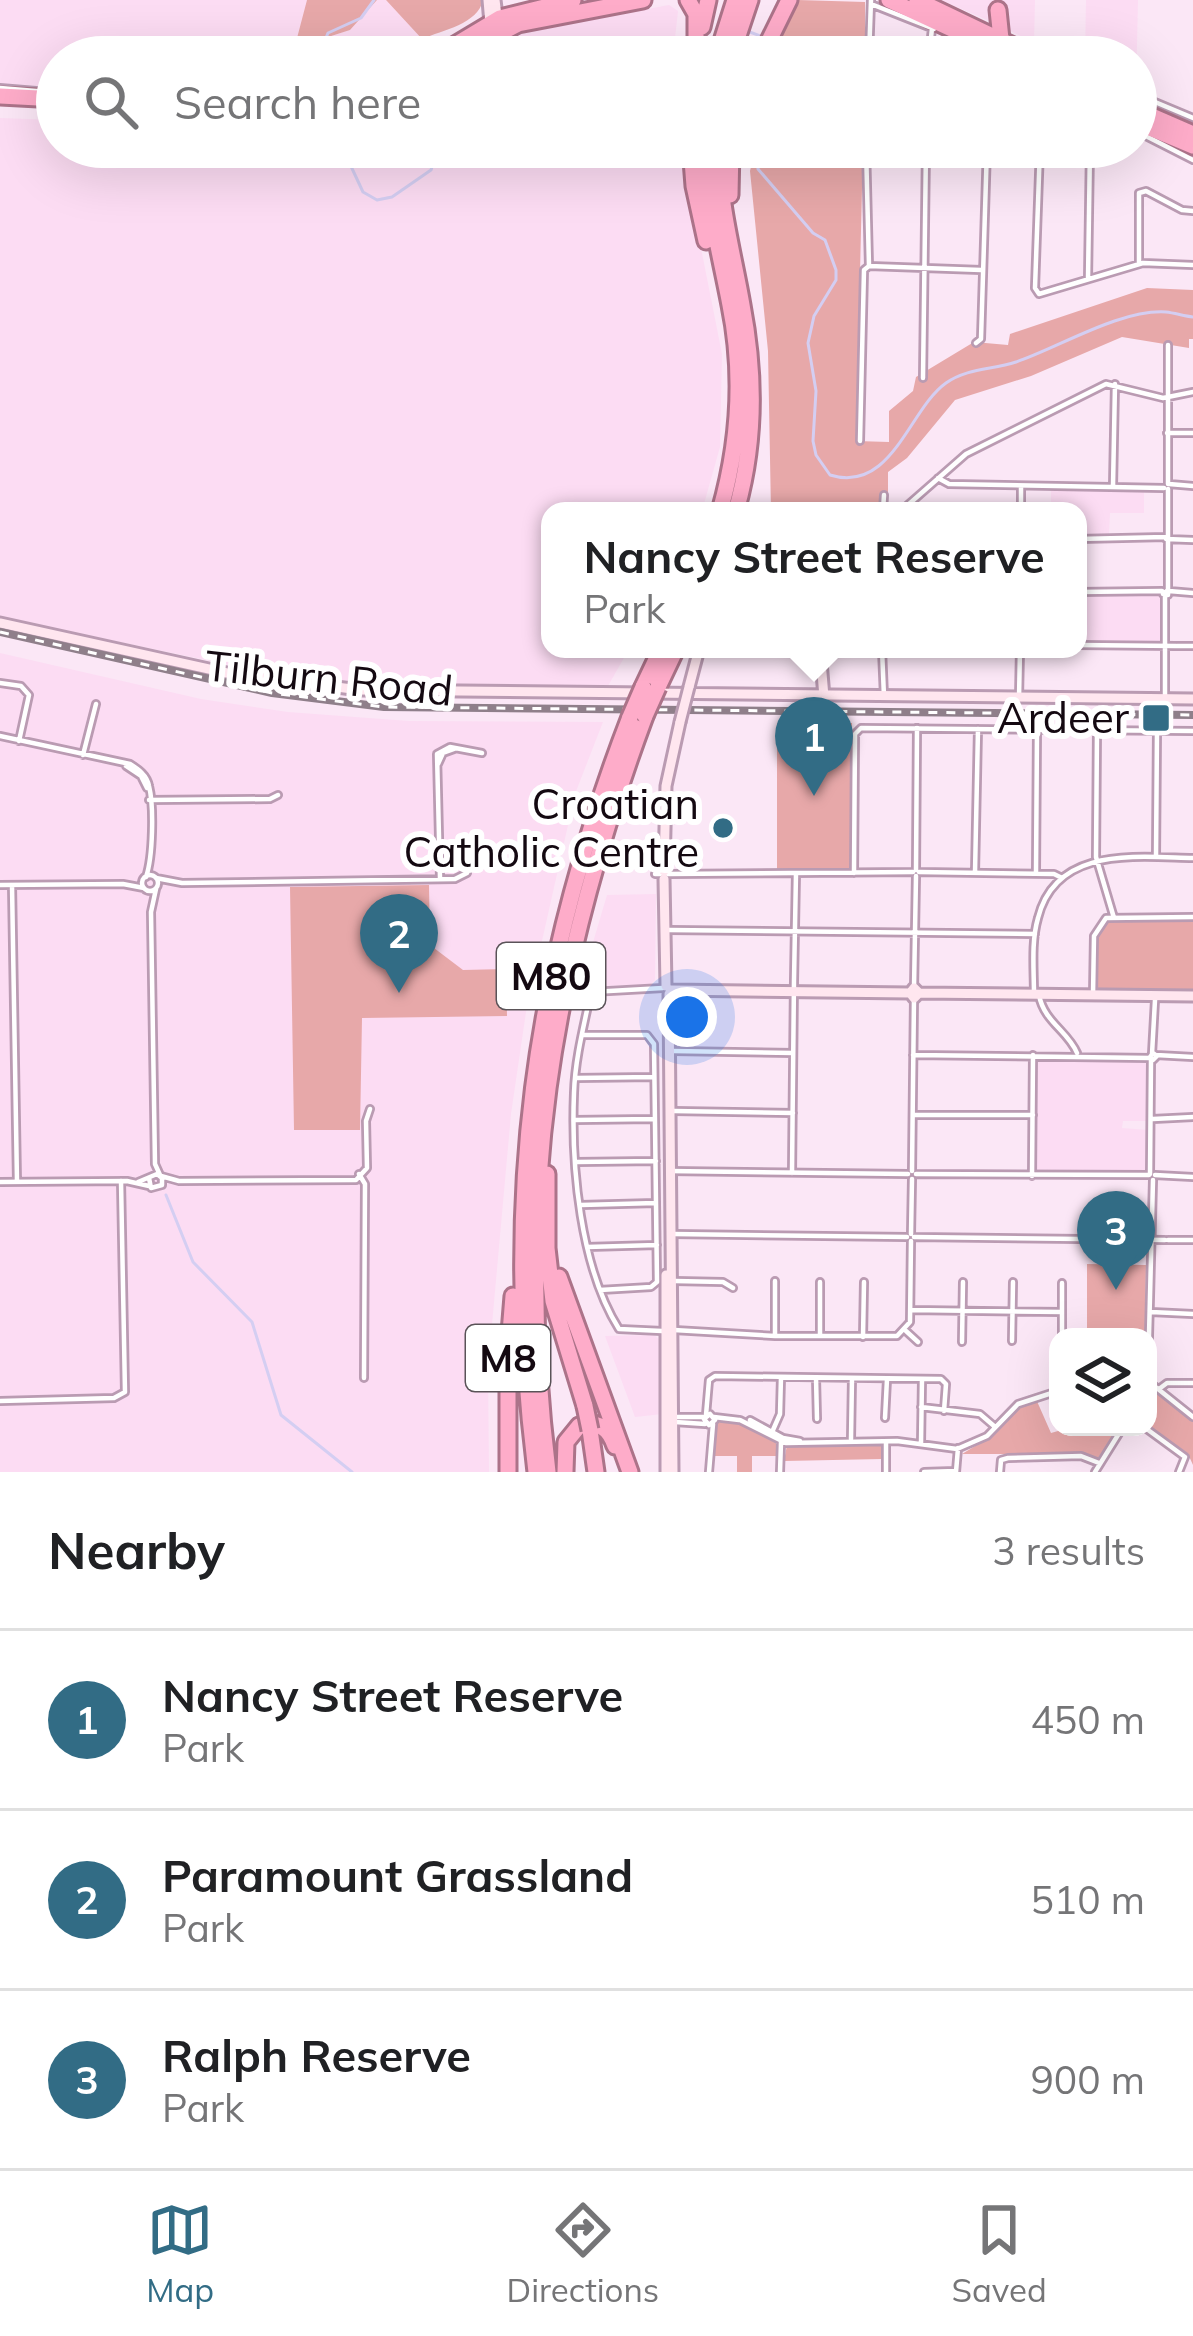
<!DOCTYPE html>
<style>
:root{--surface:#fff;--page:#f2f2f2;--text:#202124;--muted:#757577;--line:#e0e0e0;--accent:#326c85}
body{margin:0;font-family:Mulish,sans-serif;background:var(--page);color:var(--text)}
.controls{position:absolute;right:36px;bottom:36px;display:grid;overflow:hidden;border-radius:24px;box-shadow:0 12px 48px #0002}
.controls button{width:108px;height:108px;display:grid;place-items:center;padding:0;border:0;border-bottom:3px solid var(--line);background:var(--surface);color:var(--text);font:60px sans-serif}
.you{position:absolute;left:687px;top:1017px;width:42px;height:42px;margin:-30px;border:9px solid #fff;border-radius:50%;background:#1a73e8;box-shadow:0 0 0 18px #1a73e833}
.badge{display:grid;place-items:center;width:78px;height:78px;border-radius:50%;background:var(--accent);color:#fff;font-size:39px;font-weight:700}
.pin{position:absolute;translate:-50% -99px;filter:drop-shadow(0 3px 6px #0008)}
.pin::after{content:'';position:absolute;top:63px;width:42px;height:36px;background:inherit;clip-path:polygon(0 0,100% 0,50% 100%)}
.popup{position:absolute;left:541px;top:502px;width:546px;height:156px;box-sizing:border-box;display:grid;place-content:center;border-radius:24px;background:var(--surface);filter:drop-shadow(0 3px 9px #0005);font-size:39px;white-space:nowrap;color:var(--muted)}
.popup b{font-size:45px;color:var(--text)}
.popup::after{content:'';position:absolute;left:50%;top:100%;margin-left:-24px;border:24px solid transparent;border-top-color:var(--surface)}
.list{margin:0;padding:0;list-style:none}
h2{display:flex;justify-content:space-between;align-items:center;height:156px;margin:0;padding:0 48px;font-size:51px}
h2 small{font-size:39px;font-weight:400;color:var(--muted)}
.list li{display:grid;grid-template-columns:78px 1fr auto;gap:36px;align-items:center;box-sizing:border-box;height:180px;padding:0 48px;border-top:3px solid var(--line)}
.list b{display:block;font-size:45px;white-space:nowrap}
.list p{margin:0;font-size:39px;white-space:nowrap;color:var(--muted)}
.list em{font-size:39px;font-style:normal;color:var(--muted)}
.icon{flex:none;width:66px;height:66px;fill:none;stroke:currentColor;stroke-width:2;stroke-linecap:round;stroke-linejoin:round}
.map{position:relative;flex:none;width:1193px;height:1472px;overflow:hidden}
.search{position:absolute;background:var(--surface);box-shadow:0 12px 48px #0002;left:36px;right:36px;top:36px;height:132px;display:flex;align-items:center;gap:30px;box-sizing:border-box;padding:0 42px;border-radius:66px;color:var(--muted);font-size:45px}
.sheet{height:696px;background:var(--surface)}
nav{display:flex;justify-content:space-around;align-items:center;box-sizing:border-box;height:168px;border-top:3px solid var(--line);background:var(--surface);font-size:33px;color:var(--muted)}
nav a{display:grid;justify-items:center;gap:6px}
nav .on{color:var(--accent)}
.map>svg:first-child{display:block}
</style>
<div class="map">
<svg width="1193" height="1472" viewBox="0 0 1193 1472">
<rect width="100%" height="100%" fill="#fbe7f6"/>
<path fill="#fcdcf3" d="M0,0H307L292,57H57V87L0,85Z
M377,0H386L422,39L403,57H319L328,37L350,30Z
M941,0H1035L1034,43L1003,27Z
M1086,0H1138L1136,89V57H1085Z
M669,5L678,11L673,57H474L520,33Z
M0,118L57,120V147H681L722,354L720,447L702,511H550V649H629L608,686L385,684L277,675L0,617Z
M1051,490L1144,491V513H1110L1109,534H1078V511H1051Z
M1078,596H1161V643L1078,642Z
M0,653L201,699L288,712L409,721L603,722L575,794L526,1012L511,1114L488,1369L489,1472H0Z
M656,894L655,980L650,985L601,986L603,968L586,966L607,895Z
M1037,1060L1147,1062L1148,1121H1123L1122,1128L1148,1130L1147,1172L1036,1171Z
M654,1335L660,1340L662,1414L635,1417L605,1336Z"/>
<path fill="#e7a8a9" d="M307,0H377L350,30L328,37L319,57H292Z
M386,0H483C478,24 443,30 422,39Z
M798,0L865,2V57H782L784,53L772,42Z
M756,147H863L856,441L889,442V411L913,391L916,377L974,342L1008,345L1010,334L1147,288L1193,290V339H1189V348L1122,337L1031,376L955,400L907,458L888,472V502H857V511H771L768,351L750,171Z
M777,723H852L851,869L777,870Z
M429,885L430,945L463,970L506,969L507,1016L362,1018L360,1130H294L290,887Z
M1116,919L1193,920V991L1096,990V936L1104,923Z
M1087,1264L1146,1265L1145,1337H1087Z
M1148,1382L1193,1421V1465L1188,1454L1148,1426Z
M1036,1399L1051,1433L1072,1427H1121L1098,1458L1084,1454H962L985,1440L1018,1406Z
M720,1422C743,1422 763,1430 779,1446V1456H752V1472H737V1456H711L715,1424Z
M882,1443V1459L784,1461L787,1445Z"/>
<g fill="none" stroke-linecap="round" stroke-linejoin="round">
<path stroke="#d4cef2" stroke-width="3" d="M747,31L766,38
M773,45L782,57
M318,57L328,33L361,18L374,0
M665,57L692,49
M342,147L363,192L377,200L392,197L431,170L438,147
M757,147L758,169L813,233L825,240L836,270V280L814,316L808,343L816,391L813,441L816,455L830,475C892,494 909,409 946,383C968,368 991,370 1016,362C1058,348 1120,309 1166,312C1175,313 1184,316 1193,317
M166,1195L193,1262L252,1322L281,1415L352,1472"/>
<defs>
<path id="street" d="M871,4L934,29
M1041,49L1048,47L1067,57
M869,57L871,0
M929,57L932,28
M0,88L48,92
M1136,94L1193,118
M1136,131L1193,160
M1040,147L1035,288L1039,294L1143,263L1193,265
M868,155L982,158
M1139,264V193L1146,191L1182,210L1193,211
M869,266L981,270
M1088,279L1090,147
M976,343L981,339L987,147
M1168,345V484
M923,378L926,147
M1167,433H1193
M860,441L864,270L869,266L866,147
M938,478L949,484L1164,488
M1169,484L1193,486
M1113,486L1115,384
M883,511L884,495
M901,511L966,454L1106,384L1163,398L1193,392
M1021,511V487
M1078,539L1166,537
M1166,539L1193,540
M1168,590V595L1163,594L1168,590V489
M1169,591L1193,593
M1078,592L1162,591
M1165,597V699
M1078,645L1176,646
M1177,646H1193
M882,649L884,697
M0,683L21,686L29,695L19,741
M1019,698L1020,649
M1097,730L1096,857L1114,918
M0,736L130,764C138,769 147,775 149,786C154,806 153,857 146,877
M83,755L96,704
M438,764L443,753L454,749
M126,766L141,776L147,788
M149,800L270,799L278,795
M1156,857L1157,730
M916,870L917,728
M919,872L1054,874L1062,878
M854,873L855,734L861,728L1193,731
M975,873L978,729
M1036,873L1037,729
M655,874H660
M668,874L913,872
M142 883a8 8 0 1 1 16 0a8 8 0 1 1-16 0Z
M156,878L182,883L455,879L467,873
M440,878L437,754L450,747L482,753
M0,885L123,884L144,888
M12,885L17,1182
M156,889L151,912L155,1164L160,1175
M669,930L1035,934
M794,980L796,873
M914,988L916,876
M597,992L599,968
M1034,995C1034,970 1031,942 1038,918C1056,846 1136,857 1193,858
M1039,995C1044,1022 1068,1031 1077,1053
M1093,995L1094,936L1106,918L1193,917
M582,1035H647L654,1044L657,1282L651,1287L600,1290
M673,1051L793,1053
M1153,1053L1157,1056L1153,1060L1150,1057Z
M1152,1054L1155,1000
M913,1055L1150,1058
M1156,1055L1193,1057
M576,1078L654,1077
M674,1111L793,1113
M913,1115H1033
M1153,1119L1193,1117
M575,1120L653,1119
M577,1162L656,1161
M669,1171L908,1174
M912,1171L914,998
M792,1173L794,979
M359,1174L365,1184L364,1378
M916,1174L1149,1175
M1150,1174L1151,1060
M1155,1175L1193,1177
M161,1176L179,1181L356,1180L367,1168L366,1121L370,1109
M1032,1176L1033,1055
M0,1182L127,1181L149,1186
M138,1182L157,1174L162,1178V1185L151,1188L149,1178
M581,1205L656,1203
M673,1234L907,1237
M911,1234L912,1179
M914,1237L1165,1240
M1168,1240H1193
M587,1247L657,1245
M675,1281L723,1282L733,1288
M911,1310L1062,1312
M1151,1312L1193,1314
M674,1330L775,1336H897L910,1322L911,1241
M662,1331L619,1329C580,1267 571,1166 574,1093C575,1059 584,1025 591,992L663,988
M906,1331L918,1342
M775,1336V1281
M820,1336V1282
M863,1337L864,1282
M1062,1337V1283
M1012,1341L1013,1282
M962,1342L963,1282
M1148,1374L1153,1180
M816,1378L817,1419
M1148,1381L1193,1417
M1159,1389L1167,1383H1193
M0,1401L114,1398L125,1392L121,1181
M921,1407L980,1414L994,1426
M710,1414L715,1420L709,1425L704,1419Z
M706,1415L709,1380L715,1376L941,1379L946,1384L944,1411
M673,1417H703
M714,1417L739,1420
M885,1418L887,1379
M740,1420L786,1443L897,1441L957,1449L987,1436L1018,1404L1058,1391
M750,1420L783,1438L800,1441
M675,1422L705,1424
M1144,1427L1185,1457L1179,1472
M773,1430L780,1414L781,1377
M851,1439L852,1378
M886,1442V1472
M921,1444L922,1379
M709,1472L713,1424
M780,1472L781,1442
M924,1472L956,1471
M956,1472L958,1448
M1000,1472L1001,1460L1008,1458L1081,1456L1099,1463
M1095,1472L1123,1427"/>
<path id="secondary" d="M488,0L490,24
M495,0L498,24
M0,623L227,673L360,690L1193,699
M820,649L824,697
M689,687L699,649
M664,871L666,786L680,722
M664,879L666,986
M671,990L910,993L914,998L919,993L914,988L910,993
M919,993L1193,996
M669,994L673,1472
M666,1275V1472"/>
<path id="highway" d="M688,0L696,14V57
M889,0L1012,57
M917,0L1036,57
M998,10L1001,39
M702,27L708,0
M435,57L500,18L573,0
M455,57L518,24L643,0
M717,57L735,0
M731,57L750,0
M761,57L789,0
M0,96L57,99
M1136,109L1193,134
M1136,122L1193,146
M691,147L694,186L706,241
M706,147C706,202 720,252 730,305C744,374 739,444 720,511
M719,147C718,201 733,253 742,305C755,373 755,445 736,511
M730,195L731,147
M643,687L661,649
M658,687L676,649
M547,1174V1248L553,1301L585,1406
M559,1277L630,1472
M590,1430L596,1472
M508,1472V1357L513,1296
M536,1472C502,1201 532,971 630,717
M548,1472C514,1199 550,972 645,716
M565,1472L566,1442L579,1426C598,1420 609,1428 615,1446"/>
</defs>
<use href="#street" stroke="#ba9bb2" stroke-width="10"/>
<use href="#secondary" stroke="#ba9bb2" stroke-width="15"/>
<use href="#highway" stroke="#ac7389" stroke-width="21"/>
<use href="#street" stroke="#fff" stroke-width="4.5"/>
<use href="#secondary" stroke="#ffe6ef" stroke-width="9"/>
<use href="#highway" stroke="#feacc9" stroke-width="15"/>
<defs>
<path id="rail" d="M0,632L272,693L384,707L1193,715"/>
</defs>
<use href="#rail" stroke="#8f7f8a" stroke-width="8"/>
<use href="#rail" stroke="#fff" stroke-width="3" stroke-dasharray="9" stroke-linecap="butt"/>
<defs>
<path id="secondary-bridge" d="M680,722L689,687"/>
<path id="highway-bridge" d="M645,716L658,687
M630,717L643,687
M585,1406L590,1430"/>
</defs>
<use href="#secondary-bridge" stroke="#ba9bb2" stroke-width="15" stroke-linecap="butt"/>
<use href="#highway-bridge" stroke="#ac7389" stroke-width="21" stroke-linecap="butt"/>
<use href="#secondary-bridge" stroke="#ffe6ef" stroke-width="9"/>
<use href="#highway-bridge" stroke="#feacc9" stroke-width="15"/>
</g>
<g fill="#326c85" stroke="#fff" stroke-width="4.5">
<rect x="1141" y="703" width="30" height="30" rx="6"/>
<circle cx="723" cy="828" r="12"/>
</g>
<g text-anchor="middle" stroke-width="12" stroke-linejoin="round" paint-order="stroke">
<g fill="#fff" stroke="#5a5358" stroke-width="3">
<rect x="497" y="943" width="108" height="66" rx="9"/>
<rect x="466" y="1325" width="84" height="66" rx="9"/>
</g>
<g font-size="39" font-weight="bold" fill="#140911">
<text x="551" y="990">M80</text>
<text x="508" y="1372">M8</text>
</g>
<g font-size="42" fill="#140911" stroke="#fff">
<text transform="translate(329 678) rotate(6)" y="15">Tilburn Road</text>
</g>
<g font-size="42" fill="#140911" stroke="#fff" text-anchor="end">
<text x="1129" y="733">Ardeer</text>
<text x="699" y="819">Croatian<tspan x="699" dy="48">Catholic Centre</tspan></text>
</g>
</g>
</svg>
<div class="controls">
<button><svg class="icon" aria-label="layers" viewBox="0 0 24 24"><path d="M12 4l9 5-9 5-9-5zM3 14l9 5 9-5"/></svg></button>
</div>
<div class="you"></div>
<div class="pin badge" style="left:814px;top:796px">1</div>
<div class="popup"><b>Nancy Street Reserve</b>Park</div>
<div class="pin badge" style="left:399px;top:993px">2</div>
<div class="pin badge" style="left:1116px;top:1290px">3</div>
<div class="search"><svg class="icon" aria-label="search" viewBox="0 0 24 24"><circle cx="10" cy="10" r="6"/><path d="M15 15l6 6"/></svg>Search here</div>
</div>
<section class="sheet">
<h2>Nearby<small>3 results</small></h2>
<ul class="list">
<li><span class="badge">1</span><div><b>Nancy Street Reserve</b><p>Park</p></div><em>450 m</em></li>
<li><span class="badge">2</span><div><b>Paramount Grassland</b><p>Park</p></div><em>510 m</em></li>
<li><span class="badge">3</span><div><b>Ralph Reserve</b><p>Park</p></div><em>900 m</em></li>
</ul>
</section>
<nav>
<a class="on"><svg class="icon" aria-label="map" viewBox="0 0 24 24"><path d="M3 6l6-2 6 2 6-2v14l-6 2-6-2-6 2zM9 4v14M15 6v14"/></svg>Map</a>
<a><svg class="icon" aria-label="directions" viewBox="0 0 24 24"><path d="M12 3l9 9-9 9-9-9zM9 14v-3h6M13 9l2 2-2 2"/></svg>Directions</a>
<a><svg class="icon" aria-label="saved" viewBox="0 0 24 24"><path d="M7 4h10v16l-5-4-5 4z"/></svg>Saved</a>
</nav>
